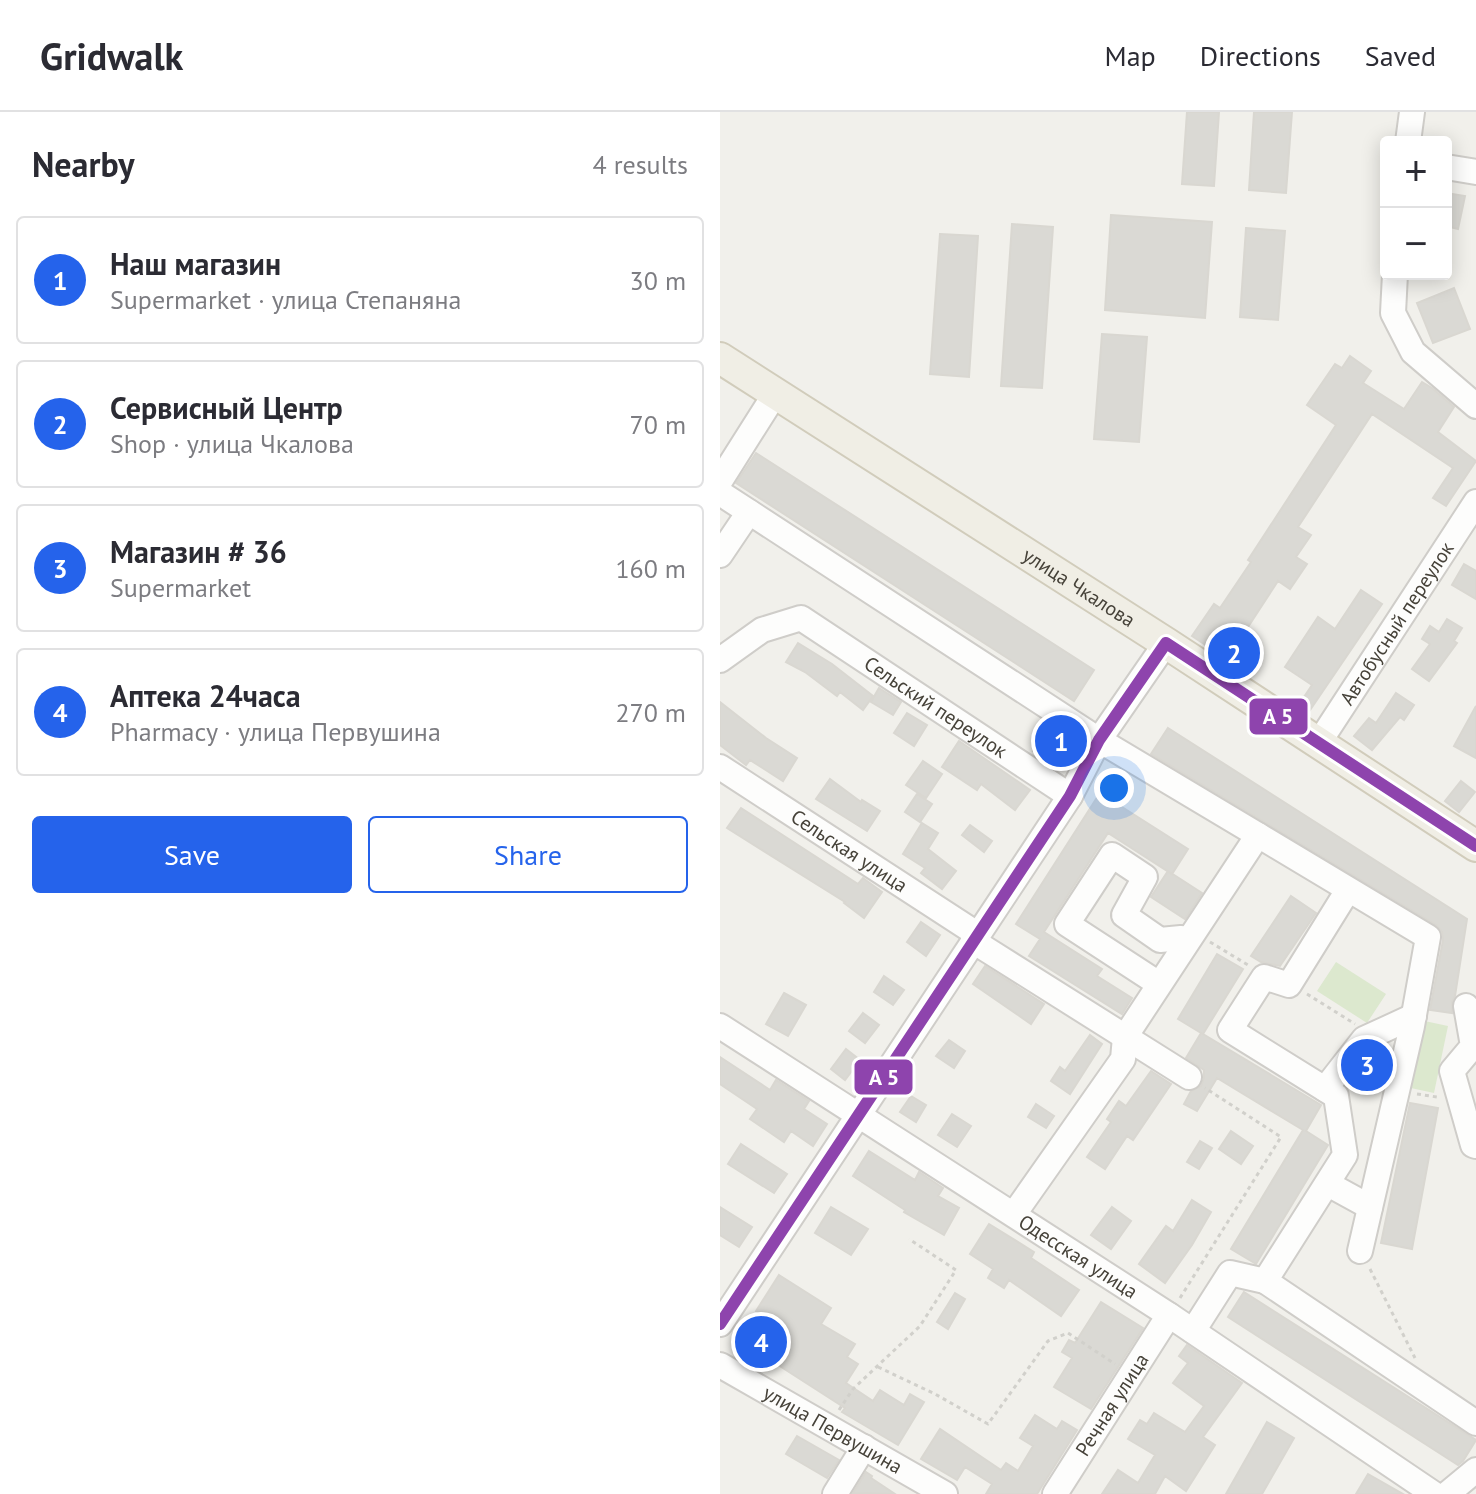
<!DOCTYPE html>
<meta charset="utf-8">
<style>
:root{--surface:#fff;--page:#f2f2f3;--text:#2b2b33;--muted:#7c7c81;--line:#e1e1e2;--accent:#2563eb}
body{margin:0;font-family:"PT Sans",sans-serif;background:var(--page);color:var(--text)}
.controls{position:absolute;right:24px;top:24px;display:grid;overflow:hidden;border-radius:8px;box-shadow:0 4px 20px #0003}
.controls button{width:72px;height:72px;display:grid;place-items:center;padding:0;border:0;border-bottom:2px solid var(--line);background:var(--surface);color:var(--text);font:40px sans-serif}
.you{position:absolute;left:394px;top:676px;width:28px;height:28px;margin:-20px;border:6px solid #fff;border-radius:50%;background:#1a73e8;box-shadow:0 0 0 12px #1a73e833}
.badge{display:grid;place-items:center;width:52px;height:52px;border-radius:50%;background:var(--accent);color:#fff;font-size:26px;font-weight:700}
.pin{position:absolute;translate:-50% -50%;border:4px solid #fff;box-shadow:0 2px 8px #0006}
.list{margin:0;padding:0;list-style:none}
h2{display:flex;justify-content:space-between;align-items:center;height:104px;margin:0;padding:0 32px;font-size:34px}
h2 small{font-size:26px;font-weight:400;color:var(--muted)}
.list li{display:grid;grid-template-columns:52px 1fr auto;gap:24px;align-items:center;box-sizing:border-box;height:128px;margin:0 16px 16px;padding:0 16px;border:2px solid var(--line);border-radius:8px}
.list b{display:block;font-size:30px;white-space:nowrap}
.list p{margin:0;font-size:26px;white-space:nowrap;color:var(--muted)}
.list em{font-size:26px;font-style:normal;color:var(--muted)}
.actions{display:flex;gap:16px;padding:24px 32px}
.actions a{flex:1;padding:18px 0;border:2px solid var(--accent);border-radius:8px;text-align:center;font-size:28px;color:var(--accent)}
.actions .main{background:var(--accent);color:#fff}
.map{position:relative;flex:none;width:756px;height:1382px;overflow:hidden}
header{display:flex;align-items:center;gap:48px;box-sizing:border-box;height:112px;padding:0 40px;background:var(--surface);border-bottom:2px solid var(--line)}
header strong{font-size:38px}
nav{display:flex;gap:44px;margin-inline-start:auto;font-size:28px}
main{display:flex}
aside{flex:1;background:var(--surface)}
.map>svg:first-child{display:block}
</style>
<header>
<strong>Gridwalk</strong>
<nav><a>Map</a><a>Directions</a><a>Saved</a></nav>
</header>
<main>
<aside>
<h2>Nearby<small>4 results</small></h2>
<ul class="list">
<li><span class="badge">1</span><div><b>Наш магазин</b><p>Supermarket · улица Степаняна</p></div><em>30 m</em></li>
<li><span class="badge">2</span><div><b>Сервисный Центр</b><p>Shop · улица Чкалова</p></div><em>70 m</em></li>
<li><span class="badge">3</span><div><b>Магазин # 36</b><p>Supermarket</p></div><em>160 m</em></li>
<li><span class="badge">4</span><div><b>Аптека 24часа</b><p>Pharmacy · улица Первушина</p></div><em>270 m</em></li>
</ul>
<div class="actions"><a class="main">Save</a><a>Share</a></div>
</aside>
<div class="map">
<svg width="756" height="1382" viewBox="0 0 756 1382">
<rect width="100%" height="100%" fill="#f1f0eb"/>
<path fill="#dce8ce" d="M616,850L666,882L647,911L597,879Z
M700,908L728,914L714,981L686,975Z"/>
<path fill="#dad9d4" stroke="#d9d7d1" stroke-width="2" d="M467,0H499L494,74L462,72Z
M534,0H572L566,81L529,78Z
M726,81L745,84L738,117L726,114Z
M391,103L492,110L485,206L385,198Z
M292,112L333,115L322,276L281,274Z
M526,116L565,119L558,208L520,205Z
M220,122L258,124L249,265L210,262Z
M734,176L750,217L713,231L697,191Z
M382,222L427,225L419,330L374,327Z
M630,244L651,259L643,271L684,297L702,270L712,276L734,295L718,320L756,349L726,394L713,386L733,356L652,302L578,415L591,423L576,445L587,452L570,477L558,469L507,547L472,524L494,492L500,496L531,450L528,448L616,313L587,293L615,252L622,256Z
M36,341L374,558L354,589L16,371Z
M744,452L756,459V487L732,473Z
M641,478L662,492L590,598L580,591L592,573L565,555L598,505L615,517Z
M727,507L742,516L734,529L737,531L709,569L692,557L710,532L702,527L710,514L719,520Z
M78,531L112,552L153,584L143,598L120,580L117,584L85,560L66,550Z
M159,576L181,590L173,603L151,590Z
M676,581L694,593L684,608L680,605L652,638L634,624L649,606L656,611Z
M0,590L46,626L77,646L63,669L30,648L26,653L0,633Z
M756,594V646L734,634Z
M187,601L207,613L194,634L174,621Z
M330,614L347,625L330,650L313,639Z
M448,616L747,807L735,884L732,890V901L710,898L723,828L722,820L716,813L431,642Z
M239,629L310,678L295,698L261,672L257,678L222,655Z
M203,649L222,662L206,686L186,673Z
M110,667L141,690L142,688L160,699L147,719L96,687Z
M741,669L755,680L739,700L725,689Z
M380,681L468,737L452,762L388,721L324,820L382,857L377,864L412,886L402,902L309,844L320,827L296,812Z
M197,682L212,692L200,710L185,700Z
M21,696L138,772L143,766L162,780L144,806L124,791L125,790L7,716Z
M202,711L218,721L208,737L236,759L222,777L201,761L205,756L183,742Z
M250,713L272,729L264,740L242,723Z
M448,759L482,781L465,807L431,785Z
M571,784L596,801L560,854L541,850L531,844Z
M201,810L220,823L206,844L187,830Z
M497,842L523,857L483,922L601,993L586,1019L608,1033L536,1152L511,1137L583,1018L497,966L477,999L464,992L471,979L481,974L484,966V958L466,946L481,921L458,907Z
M265,854L324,892L311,912L253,872Z
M164,864L184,878L173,893L154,880Z
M64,881L86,893L68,924L46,912Z
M143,901L159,913L145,931L129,919Z
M370,923L382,932L350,982L331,969L340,955L345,959Z
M229,928L245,939L234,956L216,944Z
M126,937L140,948L125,968L111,957Z
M0,945L50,978L56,968L89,989L84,997L107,1012L93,1034L71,1019L64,1030L30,1007L37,997L0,972Z
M431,959L451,972L413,1028L407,1024L385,1057L367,1045L391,1010L387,1007L399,989L406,994Z
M191,984L206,993L196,1010L180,1000Z
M690,991L718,996L692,1137L661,1131Z
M316,992L334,1004L326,1016L308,1005Z
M232,1002L251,1014L237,1035L218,1023Z
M511,1019L533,1034L521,1052L499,1037Z
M480,1029L492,1036L479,1057L467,1050Z
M21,1032L67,1062L54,1081L8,1052Z
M149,1039L195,1068L199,1060L223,1076L218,1084L239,1096L224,1123L184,1100L185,1098L133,1064Z
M472,1088L491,1100L472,1133L445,1171L419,1152L446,1114L453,1119Z
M0,1095L32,1115L19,1135L0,1123Z
M111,1095L148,1117L131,1143L95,1121Z
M392,1095L411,1109L391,1137L371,1123Z
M269,1112L314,1140L311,1146L359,1178L341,1204L289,1168L284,1176L268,1166L273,1157L250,1142Z
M59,1163L111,1196L101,1212L135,1232L127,1245L138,1252L126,1271L153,1289L160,1278L184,1293L190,1282L204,1290L178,1333L122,1300L125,1296L24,1231L42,1202L36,1199Z
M524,1180L756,1328L743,1349L738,1353L508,1205Z
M235,1181L245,1187L228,1217L217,1210Z
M381,1190L423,1216L371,1297L334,1275L352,1246L342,1240L349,1228L355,1231Z
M467,1233L522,1271L483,1325L495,1333L466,1379L445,1364L435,1382H382L398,1358L418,1371L435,1343L408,1327L420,1308L427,1312L434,1301L465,1320L484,1294L453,1271L468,1251L459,1244Z
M315,1303L337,1317L342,1309L357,1318L317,1382H266L272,1372L245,1355L237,1368L201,1347L220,1317L281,1358L286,1351L298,1359L313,1334L300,1326Z
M547,1310L574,1326L542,1382H506Z
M77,1324L119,1348L107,1366L66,1342Z
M146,1360L152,1364L151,1366L175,1382L133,1381Z
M648,1362L683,1382H636Z"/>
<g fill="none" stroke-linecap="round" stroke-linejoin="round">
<defs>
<g id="minor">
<path d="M688,30L692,0"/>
<path d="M726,55L756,60"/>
<path d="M675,162L673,201L693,240L756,294"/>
<path d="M0,369L55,282"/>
<path d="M0,381L379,628L538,723L405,925L403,947L294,1102"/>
<path d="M0,443L29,400"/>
<path id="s1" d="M0,548L42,518L81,506L350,684"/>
<path id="s2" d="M598,632L756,390"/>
<path id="s3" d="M0,655L257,822"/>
<path d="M538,723L708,825L692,914L640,1139"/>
<path d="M628,778L569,873L544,865L510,918L616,984L625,1043L545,1169L756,1311"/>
<path d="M253,829L469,965"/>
<path d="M439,872L347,812L392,743L425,765L404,803L440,828L461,826L467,829"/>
<path d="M746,894L753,934L732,959L753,1033L756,1034"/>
<path id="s4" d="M0,914L449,1203L714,1382"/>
<path d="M605,977L644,927L694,904"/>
<path d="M608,1072L650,1095"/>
<path d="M0,1212L350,684L379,628L446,531"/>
<path d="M473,1219L510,1161L545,1169"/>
<path id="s5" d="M0,1253L225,1382"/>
<path d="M115,1382L144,1335"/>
<path id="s6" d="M335,1382L449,1203"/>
<path d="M727,1382L756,1358"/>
</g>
<g id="major">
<path id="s7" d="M0,246L446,531L756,734"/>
</g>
</defs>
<use href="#minor" stroke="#cfcdc9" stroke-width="28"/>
<use href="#major" stroke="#d1ccbb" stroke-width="34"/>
<path stroke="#d1d0cb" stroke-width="3" stroke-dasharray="4 4" stroke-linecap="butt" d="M490,830L528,853
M587,882L635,912
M697,982L717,985
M650,1157L695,1246
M460,1186L561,1025L485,976
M158,1255L215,1282L268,1312L328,1229L348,1221L395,1252
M119,1298L133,1277L200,1214L236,1158L189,1127"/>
<use href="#minor" stroke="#fdfdfc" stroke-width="24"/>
<use href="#major" stroke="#f0eee5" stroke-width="30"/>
<defs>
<path id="bus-1" d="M0,1212L350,684L379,628L446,531L756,734"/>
</defs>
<use href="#bus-1" stroke="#fff" stroke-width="18"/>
<use href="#bus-1" stroke="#8e44ad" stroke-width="12"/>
</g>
<g text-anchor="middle" stroke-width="6" stroke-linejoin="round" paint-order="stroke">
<g font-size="20" fill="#464239" stroke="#fff">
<text dy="7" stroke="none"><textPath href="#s7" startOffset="426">улица Чкалова</textPath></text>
<text dy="7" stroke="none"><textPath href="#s2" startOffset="144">Автобусный переулок</textPath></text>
<text dy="7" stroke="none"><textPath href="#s1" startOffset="254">Сельский переулок</textPath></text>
<text dy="7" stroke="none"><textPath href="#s3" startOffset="154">Сельская улица</textPath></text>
<text dy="7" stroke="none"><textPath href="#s4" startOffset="426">Одесская улица</textPath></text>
<text dy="7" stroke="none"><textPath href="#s6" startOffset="106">Речная улица</textPath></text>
<text dy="7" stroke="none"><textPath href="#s5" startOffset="130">улица Первушина</textPath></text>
</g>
</g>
<g stroke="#fff" stroke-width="3">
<rect x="528" y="585" width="61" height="39" rx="8" fill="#8e44ad"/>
<rect x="133" y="946" width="61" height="38" rx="8" fill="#8e44ad"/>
</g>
<g font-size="22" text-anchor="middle" font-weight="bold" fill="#fff">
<text x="558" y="612">A 5</text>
<text x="164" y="973">A 5</text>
</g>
</svg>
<div class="controls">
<button>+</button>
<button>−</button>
</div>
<div class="you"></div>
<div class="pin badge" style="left:341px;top:629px">1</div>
<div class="pin badge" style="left:514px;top:541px">2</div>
<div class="pin badge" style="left:647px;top:953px">3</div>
<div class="pin badge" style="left:41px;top:1230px">4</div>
</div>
</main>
